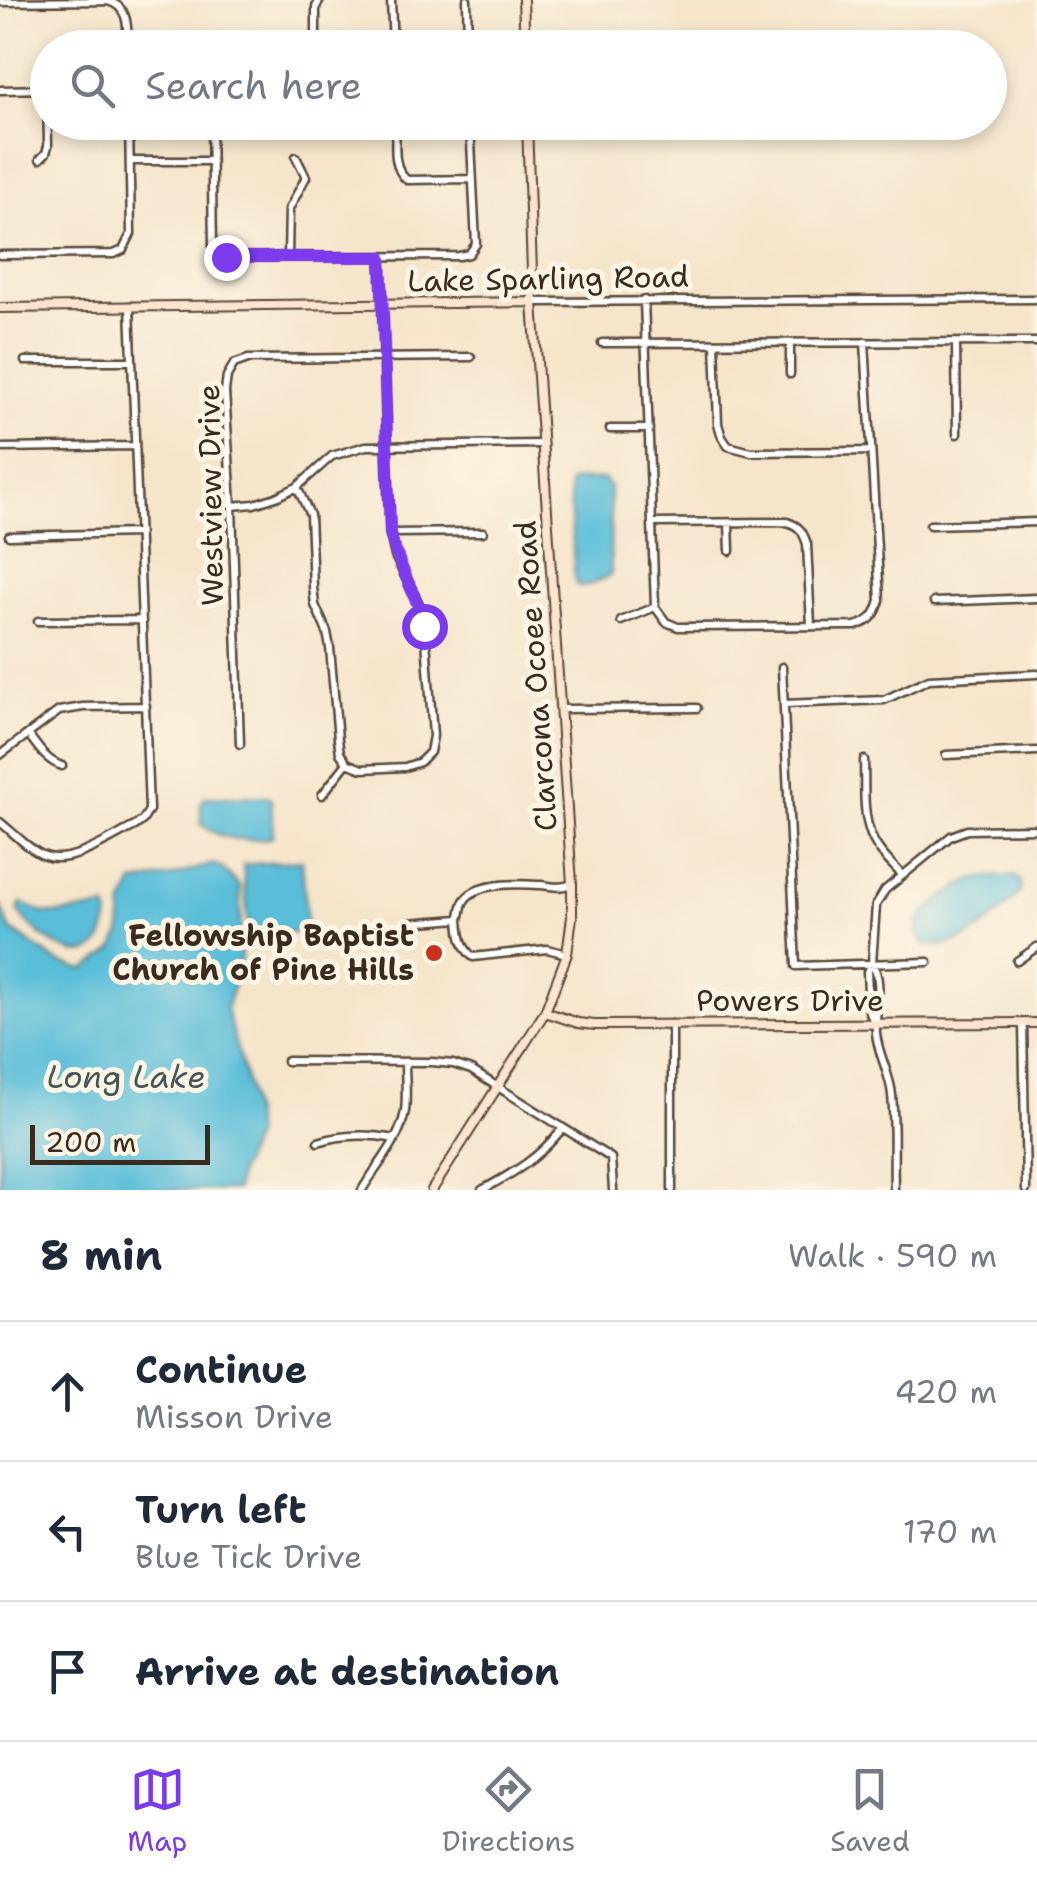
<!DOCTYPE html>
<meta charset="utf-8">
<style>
:root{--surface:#fff;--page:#f6f6f7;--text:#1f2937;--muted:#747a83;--line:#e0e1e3;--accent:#7c3aed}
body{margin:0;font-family:"Shantell Sans",sans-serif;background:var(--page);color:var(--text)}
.scale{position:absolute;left:30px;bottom:25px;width:180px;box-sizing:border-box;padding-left:10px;border:5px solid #3b2a1e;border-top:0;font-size:28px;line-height:35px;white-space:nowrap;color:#3b2a1e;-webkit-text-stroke:8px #fcf5e5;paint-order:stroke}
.stop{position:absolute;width:30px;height:30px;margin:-22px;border:8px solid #7c3aed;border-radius:50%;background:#fff}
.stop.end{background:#7c3aed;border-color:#fff;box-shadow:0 2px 10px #0008}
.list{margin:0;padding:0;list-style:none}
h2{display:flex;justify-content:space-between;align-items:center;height:130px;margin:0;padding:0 40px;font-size:42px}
h2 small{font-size:32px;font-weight:400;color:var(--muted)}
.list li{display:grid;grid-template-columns:65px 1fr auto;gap:30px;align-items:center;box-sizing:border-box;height:140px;padding:0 40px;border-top:2px solid var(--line)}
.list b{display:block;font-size:38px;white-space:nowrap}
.list p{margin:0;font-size:32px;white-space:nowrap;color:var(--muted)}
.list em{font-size:32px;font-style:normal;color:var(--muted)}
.icon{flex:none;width:55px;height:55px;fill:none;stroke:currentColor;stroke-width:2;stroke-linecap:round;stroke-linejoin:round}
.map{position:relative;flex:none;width:1037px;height:1190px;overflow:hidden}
.search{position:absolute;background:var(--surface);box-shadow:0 5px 15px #0003;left:30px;right:30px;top:30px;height:110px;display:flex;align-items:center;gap:25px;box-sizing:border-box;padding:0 35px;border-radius:55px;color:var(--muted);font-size:38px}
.sheet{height:550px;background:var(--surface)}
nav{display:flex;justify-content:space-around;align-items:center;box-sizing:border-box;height:140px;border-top:2px solid var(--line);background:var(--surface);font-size:28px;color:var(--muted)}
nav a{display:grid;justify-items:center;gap:5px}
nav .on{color:var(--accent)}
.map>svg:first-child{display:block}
</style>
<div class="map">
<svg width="1037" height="1190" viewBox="0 0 1037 1190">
<rect width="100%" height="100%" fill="#fcf5e5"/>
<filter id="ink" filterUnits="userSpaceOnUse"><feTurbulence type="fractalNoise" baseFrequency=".01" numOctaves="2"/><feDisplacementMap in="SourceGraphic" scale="20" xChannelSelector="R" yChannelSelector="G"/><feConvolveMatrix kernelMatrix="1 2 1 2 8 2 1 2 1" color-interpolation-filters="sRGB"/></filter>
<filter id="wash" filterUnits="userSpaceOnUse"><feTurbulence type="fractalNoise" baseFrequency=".0048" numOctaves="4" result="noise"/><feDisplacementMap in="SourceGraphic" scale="40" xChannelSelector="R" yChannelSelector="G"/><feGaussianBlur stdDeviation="2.25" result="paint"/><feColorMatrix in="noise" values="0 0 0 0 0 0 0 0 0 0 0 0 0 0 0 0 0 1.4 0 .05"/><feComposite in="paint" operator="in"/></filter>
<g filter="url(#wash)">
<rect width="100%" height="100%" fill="#f5e5cb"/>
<path fill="#5abed9" stroke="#4a747c" stroke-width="2.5" d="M603,479L610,487L611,574C603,580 587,587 578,586L575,582L569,484L573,481Z
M267,796L271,799L273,835L270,838C247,841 219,840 201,824V803L206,797Z
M302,860L307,931L249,936L243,865Z
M213,864L222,868L240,886L241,962L226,1009L248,1089L255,1135L239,1172L236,1190H0V902L10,929L58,962L84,970L113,950L121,933L123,904L134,883L169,877Z
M1014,876L1020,880L1021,891C1003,911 979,936 953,943C946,946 935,945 927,946C919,939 914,928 921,918C927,908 962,883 973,880C986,876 1000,877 1014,876Z
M21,903L43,913L54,914L107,908C110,917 108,922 105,931C91,980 33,934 18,910Z"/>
</g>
<g filter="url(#ink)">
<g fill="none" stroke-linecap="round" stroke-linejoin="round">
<defs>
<path id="street" d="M391,0L393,48
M467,0L468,48
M0,2L108,1C130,7 127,28 128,48
M316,48V7L320,0
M0,90L48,89
M211,122L213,246L218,255L226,257L459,256L469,254L476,244L470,122
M396,122C396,142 391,167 407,180L472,179
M40,159L46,153L48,146L47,89
M130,161H211
M0,255L114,254L123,250L131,234L129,122
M288,257L289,209L306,177L296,157
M644,300L655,607
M533,302L1037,299
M602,343L1037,342
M715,343L718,424L722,437L728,446L751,452L870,451
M790,343V374
M956,343L957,434
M25,361H132
M610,429H649
M0,448L135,446
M297,487L310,515L313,587L315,605L327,632L330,648L338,739L340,753L347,763
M232,506L254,504L276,497L297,487L332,456L366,446L543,444
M652,523L787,522C800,526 803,532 807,544L811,626
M729,523L730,551
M930,525L1037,522
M390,533L483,532
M9,536L139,533
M934,602L1037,598
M655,607L666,622L678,627L855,626C871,622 876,615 880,600L865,342
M38,621L142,620
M621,621L655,607
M782,667L796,966L928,962
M784,704L884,700L929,679L1037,674
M561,709L697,708
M28,734C38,747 46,761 62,766
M240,744L232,506L225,391L227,376L234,364L248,359L471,357
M0,755L59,711L83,707L146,706
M946,755L1037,751
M864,760C865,784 862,812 871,835C877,851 891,863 902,875
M347,763L362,769L405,767L420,762L430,752L433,736L425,626L419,604L395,556L390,533L381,257
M322,795L347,763
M0,822C14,833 29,850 45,856C71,866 112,837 135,826L143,820L149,810L130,306
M459,919C460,935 461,947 473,957L547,949L567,954
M395,937L408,923L459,919C461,914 461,908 463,903C473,881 519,884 540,885C552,886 560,889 572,884
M1017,961L1037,947
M872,963C885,984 874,1011 876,1033C878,1055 890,1073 892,1095C895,1126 893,1158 894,1190
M1023,1023L1026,1190
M875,1024L869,1011L867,972L872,963L876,905L885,890L951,836L967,830L1037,829
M287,1061L432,1062L453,1064L471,1070L611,1158L613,1190
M318,1142C343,1134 370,1134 395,1139
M362,1190C377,1165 400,1141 405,1111C407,1095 405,1078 405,1062
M482,1190C515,1172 538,1159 562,1129
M672,1190V1024"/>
<path id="secondary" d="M523,0L525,48
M0,308L533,302
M545,1012L578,1023L595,1025L1037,1023
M432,1190L545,1012L567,954L572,917V884L533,302L527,122"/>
</defs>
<use href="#street" stroke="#574638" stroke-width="11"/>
<use href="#secondary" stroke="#574638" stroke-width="12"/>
<use href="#street" stroke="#fff" stroke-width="6"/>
<use href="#secondary" stroke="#fce5cf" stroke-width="8"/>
</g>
</g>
<g fill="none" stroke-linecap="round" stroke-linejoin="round" filter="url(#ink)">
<path stroke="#7c3aed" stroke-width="12" d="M226,257H381L390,533C398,566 417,594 424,626"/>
</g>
<circle fill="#c8321e" stroke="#fcf5e5" stroke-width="4" cx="434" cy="953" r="10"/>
<g text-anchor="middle" stroke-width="10" stroke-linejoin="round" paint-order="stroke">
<g font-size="30" fill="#3b2a1e" stroke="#fcf5e5">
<text transform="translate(548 279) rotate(-1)" y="10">Lake Sparling Road</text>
<text transform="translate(211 495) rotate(-91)" y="10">Westview Drive</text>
<text transform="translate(536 676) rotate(-94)" y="10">Clarcona Ocoee Road</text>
<text x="790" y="1011">Powers Drive</text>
</g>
<g font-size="30" font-weight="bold" fill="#3b2a1e" stroke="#fcf5e5" text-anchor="end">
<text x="414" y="946">Fellowship Baptist<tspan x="414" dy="34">Church of Pine Hills</tspan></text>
</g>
<g font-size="32" font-style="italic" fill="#445656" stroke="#fcf5e5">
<text x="126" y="1088">Long Lake</text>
</g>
</g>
</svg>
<div class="scale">200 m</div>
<div class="stop" style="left:424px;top:626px"></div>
<div class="stop end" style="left:226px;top:257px"></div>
<div class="search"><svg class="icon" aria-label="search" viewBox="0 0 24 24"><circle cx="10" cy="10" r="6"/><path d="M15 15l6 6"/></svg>Search here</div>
</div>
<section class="sheet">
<h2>8 min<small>Walk · 590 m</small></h2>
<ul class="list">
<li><svg class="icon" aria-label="ahead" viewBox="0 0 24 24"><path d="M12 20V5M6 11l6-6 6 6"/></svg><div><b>Continue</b><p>Misson Drive</p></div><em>420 m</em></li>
<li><svg class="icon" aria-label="left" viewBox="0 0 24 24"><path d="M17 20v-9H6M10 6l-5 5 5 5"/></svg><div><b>Turn left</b><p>Blue Tick Drive</p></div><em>170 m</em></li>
<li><svg class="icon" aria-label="arrive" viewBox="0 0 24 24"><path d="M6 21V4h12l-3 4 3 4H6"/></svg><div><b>Arrive at destination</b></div></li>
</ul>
</section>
<nav>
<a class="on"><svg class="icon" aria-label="map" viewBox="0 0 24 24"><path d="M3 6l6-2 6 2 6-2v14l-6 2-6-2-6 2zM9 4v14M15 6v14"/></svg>Map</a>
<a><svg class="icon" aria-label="directions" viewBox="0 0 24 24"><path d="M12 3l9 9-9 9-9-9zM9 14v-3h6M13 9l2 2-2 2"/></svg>Directions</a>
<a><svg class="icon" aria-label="saved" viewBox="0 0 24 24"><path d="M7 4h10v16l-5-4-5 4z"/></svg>Saved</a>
</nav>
